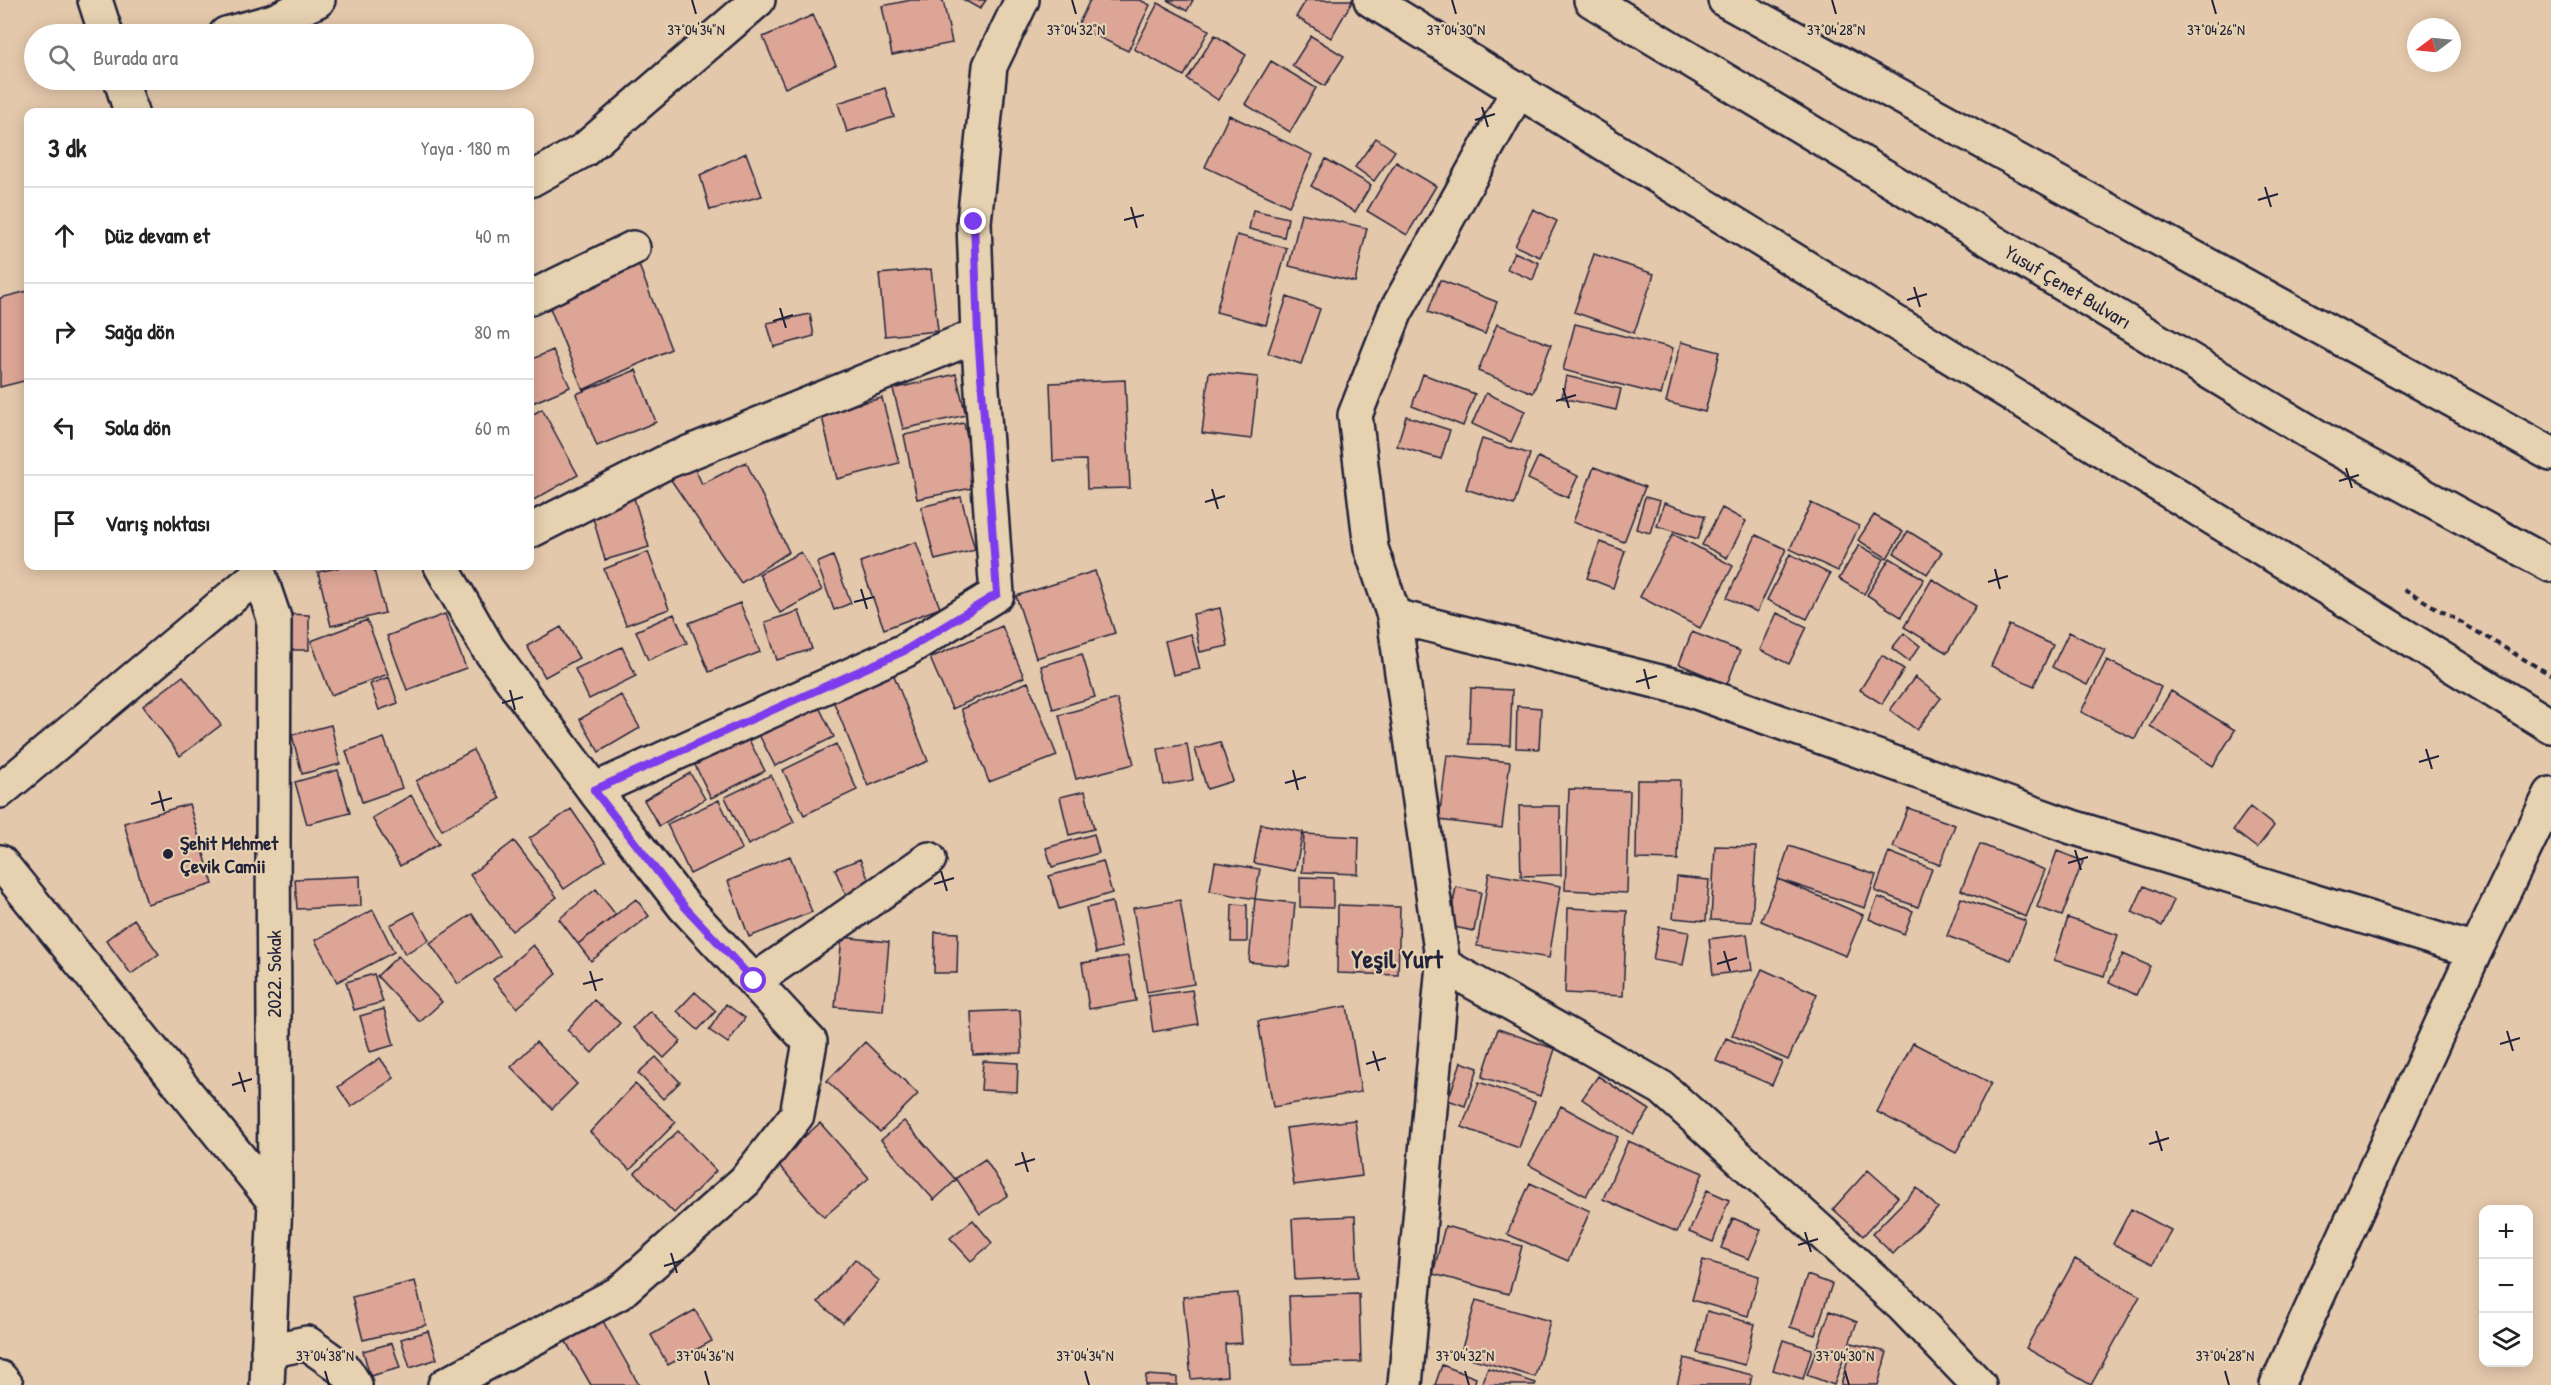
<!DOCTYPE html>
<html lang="tr">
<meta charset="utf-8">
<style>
:root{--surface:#fff;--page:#f6f6f6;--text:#222;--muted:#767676;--line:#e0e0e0}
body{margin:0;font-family:"Patrick Hand",sans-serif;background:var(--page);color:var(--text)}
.controls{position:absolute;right:18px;bottom:18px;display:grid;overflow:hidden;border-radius:12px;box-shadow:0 3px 15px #0003}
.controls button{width:54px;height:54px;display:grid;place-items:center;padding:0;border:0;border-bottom:2px solid var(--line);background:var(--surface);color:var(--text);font:30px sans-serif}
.compass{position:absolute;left:2407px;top:18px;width:54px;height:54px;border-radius:50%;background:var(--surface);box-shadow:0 3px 15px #0003;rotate:254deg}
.stop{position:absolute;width:18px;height:18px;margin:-14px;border:4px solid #7c3aed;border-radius:50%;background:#fff}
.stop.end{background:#7c3aed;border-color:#fff;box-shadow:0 2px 6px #0008}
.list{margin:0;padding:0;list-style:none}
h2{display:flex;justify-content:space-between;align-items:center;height:78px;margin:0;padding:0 24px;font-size:26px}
h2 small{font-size:20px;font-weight:400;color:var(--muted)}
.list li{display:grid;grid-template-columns:39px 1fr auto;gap:18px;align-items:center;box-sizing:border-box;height:96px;padding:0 24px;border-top:2px solid var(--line)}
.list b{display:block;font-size:22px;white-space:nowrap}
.list em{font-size:20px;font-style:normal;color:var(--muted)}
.icon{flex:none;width:33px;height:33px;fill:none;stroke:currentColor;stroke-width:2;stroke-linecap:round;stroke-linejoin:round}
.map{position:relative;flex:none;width:2551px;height:1385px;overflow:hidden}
.search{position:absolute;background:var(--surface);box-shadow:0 3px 15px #0003;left:24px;top:24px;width:510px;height:66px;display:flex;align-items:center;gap:15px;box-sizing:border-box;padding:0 21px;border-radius:33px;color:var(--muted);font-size:22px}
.panel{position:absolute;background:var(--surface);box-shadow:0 3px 15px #0003;left:24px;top:108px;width:510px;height:462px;border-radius:12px}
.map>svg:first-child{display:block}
</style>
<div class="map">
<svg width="2551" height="1385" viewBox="0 0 2551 1385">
<rect width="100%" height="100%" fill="#e4c8ab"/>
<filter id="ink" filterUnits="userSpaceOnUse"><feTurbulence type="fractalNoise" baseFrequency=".0167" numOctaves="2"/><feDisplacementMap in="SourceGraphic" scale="12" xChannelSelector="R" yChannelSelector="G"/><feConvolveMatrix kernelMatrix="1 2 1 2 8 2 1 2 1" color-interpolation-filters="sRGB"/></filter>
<g filter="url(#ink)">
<path fill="#dca595" stroke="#22223b" stroke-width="1.5" d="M911,0H943L952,43L892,55L882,6Z
M964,0H986L980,9Z
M1090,0H1140L1150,5L1128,51L1077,27Z
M1167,0H1193L1187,11Z
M1306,0H1353L1331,38L1296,17Z
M1158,3L1209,30L1184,76L1134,49Z
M813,15L836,65L785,88L763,37Z
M1215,35L1246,55L1218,100L1187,79Z
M1311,36L1344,56L1325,86L1292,66Z
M1271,61L1316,88L1290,132L1245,104Z
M885,88L894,117L847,132L838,103Z
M1229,115L1313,155L1289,206L1205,167Z
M1376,138L1395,151L1374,181L1355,167Z
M746,153L762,196L710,210L700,175Z
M1326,159L1371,185L1355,212L1311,186Z
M1396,162L1436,186L1407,235L1367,211Z
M1533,209L1557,221L1540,257L1515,246Z
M1253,210L1288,218L1284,237L1249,229Z
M1301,213L1367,228L1355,282L1289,266Z
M1237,235L1287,248L1266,325L1216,312Z
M1514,252L1539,263L1533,280L1507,269Z
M1594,254L1654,274L1634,333L1574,312Z
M637,260L671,349L583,390L548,303Z
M931,269L938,331L885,336L879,274Z
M1440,280L1497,302L1485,334L1428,312Z
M28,291V380L0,387V298Z
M1287,297L1320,309L1301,364L1268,353Z
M810,314L814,336L774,347L767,323Z
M1497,324L1551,345L1533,393L1478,371Z
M1575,324L1673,348L1661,395L1563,370Z
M1681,342L1720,352L1705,412L1666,402Z
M553,350L570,387L530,404V360Z
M636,370L656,422L597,446L576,394Z
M1209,372L1258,377L1251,439L1202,433Z
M956,374L966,415L903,429L893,389Z
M1423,374L1475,394L1463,426L1412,406Z
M1566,376L1621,389L1616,410L1562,398Z
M1125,380L1130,488L1087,489L1086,460L1053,461L1050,383Z
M1486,393L1525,411L1511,442L1472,424Z
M882,398L899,463L837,479L821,413Z
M542,409L578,475L530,502V416Z
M1406,416L1450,430L1441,459L1397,446Z
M964,423L977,487L917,499L904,435Z
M1482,439L1530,454L1514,505L1466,489Z
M1538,457L1578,476L1568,498L1528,479Z
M746,462L789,552L741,583L669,477L693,464L702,484Z
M1594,467L1645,487L1624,542L1573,522Z
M961,497L975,550L935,560L921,507Z
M1645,497L1660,501L1650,533L1636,529Z
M634,498L649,547L605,560L591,511Z
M1664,503L1705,516L1698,539L1657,526Z
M1811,503L1859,526L1838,571L1790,549Z
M1722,508L1746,521L1727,558L1702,545Z
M1874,515L1903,532L1887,558L1858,540Z
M1908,531L1942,552L1927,574L1894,553Z
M1673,534L1733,566L1700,628L1640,597Z
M1756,535L1786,549L1757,612L1727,598Z
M916,542L940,608L884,629L860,562Z
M1600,542L1625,551L1613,588L1587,578Z
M1859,545L1884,559L1864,594L1839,579Z
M648,552L669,609L626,625L604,569Z
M801,552L822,590L780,613L759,574Z
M1790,554L1830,574L1807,619L1767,600Z
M833,556L851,603L834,610L817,563Z
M1890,558L1924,579L1901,617L1867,595Z
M346,566H373L385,613L331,626L318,572Z
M1095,571L1115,633L1036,658L1016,596Z
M1932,579L1976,606L1947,653L1904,627Z
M740,603L760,652L709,672L689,623Z
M1220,608L1228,646L1200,652L1193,614Z
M799,611L812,649L777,660L765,622Z
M1777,613L1807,627L1789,664L1760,650Z
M287,614L309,615V650H285Z
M445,614L466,668L407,690L387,636Z
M674,614L687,643L648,660L636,631Z
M367,620L388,674L331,695L311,641Z
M2009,625L2053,645L2034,686L1991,666Z
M1002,626L1024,677L952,709L930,658Z
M561,627L579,658L545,677L527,646Z
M1692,632L1740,651L1727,684L1679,664Z
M2069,632L2105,650L2087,685L2052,667Z
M1904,633L1920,646L1909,661L1892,648Z
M1191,634L1200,669L1173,675L1165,641Z
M622,647L636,676L589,699L575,669Z
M1082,654L1095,697L1053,709L1041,666Z
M1882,655L1904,669L1882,704L1860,690Z
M2107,660L2161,687L2135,739L2081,712Z
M893,673L928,761L868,786L832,698Z
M183,676L221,725L180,756L143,706Z
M389,677L398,703L379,710L370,684Z
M1915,677L1941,698L1917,730L1890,710Z
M1028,682L1057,756L989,782L961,709Z
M1471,688L1512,690L1510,745L1469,744Z
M2171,691L2235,730L2213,766L2150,726Z
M621,695L640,728L599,752L580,719Z
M1117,699L1134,764L1076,779L1059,715Z
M816,701L834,737L775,766L757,731Z
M1517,706L1541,708L1539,749L1516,748Z
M331,725L340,764L302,774L292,735Z
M384,738L402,788L362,802L346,751Z
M748,738L765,771L711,798L695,765Z
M1220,742L1233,781L1207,789L1195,749Z
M836,744L857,790L804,815L783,770Z
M1187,744L1193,780L1164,785L1158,749Z
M473,750L500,799L442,830L416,781Z
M1447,755L1510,762L1502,828L1439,820Z
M338,770L350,813L307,824L295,782Z
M690,773L705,799L659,826L644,800Z
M771,775L794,822L748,845L725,797Z
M1637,780H1680L1678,860L1636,859Z
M1569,789L1630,791L1627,893L1565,890Z
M1085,791L1094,829L1069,835L1060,797Z
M411,795L439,844L400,866L372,818Z
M719,800L742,849L690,874L667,824Z
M189,804L213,884L147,904L124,823Z
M1519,806H1560L1561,875L1521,876Z
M2250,807L2274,826L2257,848L2233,830Z
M1908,808L1955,825L1940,865L1893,847Z
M571,809L606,860L564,889L529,839Z
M1261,824L1303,832L1295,871L1254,863Z
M1094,834L1099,853L1052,867L1046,848Z
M1304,834L1359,837L1358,874L1302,872Z
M514,841L557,897L512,931L470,875Z
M1980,844L2045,870L2026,917L1961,890Z
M1715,846L1756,847L1752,922L1711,920Z
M1789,846L1876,875L1865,908L1778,879Z
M2057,851L2083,861L2062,916L2037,907Z
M1889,852L1932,869L1918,907L1875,891Z
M790,856L812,912L749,937L728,881Z
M860,859L871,886L846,896L835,869Z
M1103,861L1112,893L1059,909L1049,876Z
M1215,862L1260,869L1255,899L1210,891Z
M1489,873L1561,886L1549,958L1477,946Z
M360,876L361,906L297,909L295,879Z
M1300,877L1333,878V908L1300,907Z
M1677,877L1709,880L1706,921L1673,918Z
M1778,879L1863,915L1846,956L1761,921Z
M2144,886L2174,900L2162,926L2132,912Z
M1456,887L1481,892L1474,931L1449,926Z
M596,889L616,915L578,944L559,919Z
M1878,897L1913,911L1904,934L1869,919Z
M1961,898L2026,921L2011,960L1947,936Z
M636,899L649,916L591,961L578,944Z
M1255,899L1295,903L1289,966L1249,962Z
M1180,900L1194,984L1147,992L1133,908Z
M1112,902L1122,947L1096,953L1086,908Z
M1232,904L1247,905V942H1231Z
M1338,905L1400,907L1398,975L1337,973Z
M1568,908L1627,911L1623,996L1565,993Z
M373,910L394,952L337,982L315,940Z
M414,912L429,940L405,954L390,925Z
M472,914L500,956L458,984L430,943Z
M2068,918L2118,935L2104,976L2054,960Z
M134,919L159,954L131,974L106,940Z
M1659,927L1689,932L1683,965L1653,960Z
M935,932L958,933L957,973H934Z
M1747,934L1752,970L1713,975L1709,939Z
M842,937L889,942L883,1011L835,1007Z
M533,945L557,974L517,1008L493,979Z
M2123,954L2150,966L2136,995L2109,982Z
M398,956L442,1002L420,1022L377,976Z
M1128,956L1136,1001L1089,1009L1082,963Z
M1762,969L1817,994L1788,1060L1732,1035Z
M374,974L383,1002L354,1010L346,982Z
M1192,990L1198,1024L1153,1032L1148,996Z
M695,992L716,1011L698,1030L677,1011Z
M594,1000L620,1023L592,1053L567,1030Z
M726,1004L745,1018L728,1043L709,1030Z
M1347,1006L1361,1092L1273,1107L1258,1021Z
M384,1009L394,1045L370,1052L360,1016Z
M1020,1010L1022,1053L973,1055L971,1012Z
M650,1011L681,1041L664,1058L633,1028Z
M1498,1029L1555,1049L1540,1096L1482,1077Z
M1726,1038L1782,1062L1772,1085L1716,1061Z
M536,1042L577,1084L552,1109L511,1067Z
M865,1042L918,1094L880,1132L827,1081Z
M1913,1043L1991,1083L1956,1153L1877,1112Z
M656,1057L680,1082L663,1099L638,1073Z
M380,1058L394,1078L351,1107L338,1087Z
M983,1061L1018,1063L1017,1092L981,1090Z
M1461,1062L1478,1068L1465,1106L1448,1100Z
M1598,1076L1650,1110L1633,1134L1582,1099Z
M1479,1082L1535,1102L1519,1148L1462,1127Z
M635,1084L676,1122L630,1170L590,1132Z
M1561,1106L1618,1137L1586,1196L1529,1165Z
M1355,1120L1362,1176L1294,1185L1286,1128Z
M904,1121L956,1180L934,1200L881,1140Z
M820,1123L869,1178L824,1217L776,1162Z
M678,1131L716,1171L674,1213L635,1173Z
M1628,1141L1703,1173L1677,1232L1603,1199Z
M985,1159L1008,1195L980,1214L956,1178Z
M1868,1170L1898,1197L1863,1236L1833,1209Z
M1530,1183L1590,1211L1568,1261L1507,1234Z
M1917,1188L1938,1208L1893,1254L1872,1234Z
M1707,1190L1729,1200L1713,1242L1689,1232Z
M2131,1209L2171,1230L2153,1264L2113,1244Z
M1355,1216L1358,1277L1295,1280L1292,1219Z
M1733,1218L1761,1230L1749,1259L1721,1248Z
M973,1220L992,1243L971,1261L950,1238Z
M1445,1226L1522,1246L1509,1294L1433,1274Z
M855,1259L879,1281L843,1323L818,1302Z
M2075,1259L2140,1296L2091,1385L2026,1348Z
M1703,1260L1759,1276L1748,1316L1692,1300Z
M1807,1275L1832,1284L1815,1335L1790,1327Z
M415,1281L426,1325L363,1340L352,1297Z
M1238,1293L1242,1343L1225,1344L1227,1376L1191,1379L1183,1297Z
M1359,1294L1361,1362L1292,1364L1289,1296Z
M1476,1300L1550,1321L1535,1377L1460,1355Z
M695,1310L712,1341L668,1365L651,1335Z
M1707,1311L1755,1324L1745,1365L1697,1353Z
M1830,1311L1857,1322L1834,1385L1807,1375Z
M599,1314L639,1385H591L562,1335Z
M428,1331L437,1359L410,1368L401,1339Z
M1783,1340L1812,1349L1803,1379L1773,1370Z
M392,1343L400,1368L370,1376L363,1351Z
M1852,1343L1887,1352L1878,1385H1841Z
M1684,1358L1752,1375L1750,1385H1677Z
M1442,1365L1476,1378L1474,1385H1435Z
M1488,1368L1536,1383L1535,1385H1482Z
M1146,1375L1177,1377V1385H1145Z"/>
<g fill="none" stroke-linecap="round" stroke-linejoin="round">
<defs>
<path id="minor" d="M95,0L106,34
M1371,0L2551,726
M226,34L274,21L318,0
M121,80L131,112
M530,180L584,150L758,0
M530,298L633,248
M530,531L666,462L978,335
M259,566V574L274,618L273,842L275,1202L267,1385
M441,566L488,648L594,790L684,906L810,1042L797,1115L745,1181L619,1293L445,1385
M1394,616L1688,689L2072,827L2475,951
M594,790L904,651L997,594L978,335L974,222L990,66L1022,0
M0,791L259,574
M0,862L275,1202
M1443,965L1662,1088L1903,1306L1979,1385
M754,981L929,859
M268,1351L307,1343L346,1371L355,1385
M0,1378L6,1385
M1405,1385L1443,965L1394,616L1371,548L1355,415L1395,313L1519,89
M2277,1385L2475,951L2551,794"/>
<path id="trunk" d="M1591,0L2336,448L2551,565
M1725,0L2551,454"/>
</defs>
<use href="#minor" stroke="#22223b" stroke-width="38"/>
<use href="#trunk" stroke="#22223b" stroke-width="38"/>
<path stroke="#22223b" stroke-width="4" stroke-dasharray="6 4.5" stroke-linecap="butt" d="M2404,589L2551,675"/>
<use href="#minor" stroke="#e6d1b0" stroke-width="33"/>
<use href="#trunk" stroke="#e6d1b0" stroke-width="33"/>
</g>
</g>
<g fill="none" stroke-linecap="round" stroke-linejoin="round" filter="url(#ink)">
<path stroke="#7c3aed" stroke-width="8" d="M754,981L684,906L594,790L904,651L997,594L978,335L974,222"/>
</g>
<path fill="none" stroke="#22223b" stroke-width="2" d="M692,0L696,14M1072,0L1076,14M1452,0L1456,14M1832,0L1836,14M2212,0L2216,14M1482,107L1488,127M1475,120L1495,114M2265,187L2271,207M2258,200L2278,194M1131,207L1137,228M1124,220L1144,215M1914,287L1920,307M1907,300L1927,294M780,308L786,328M773,321L793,315M1563,388L1569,408M1556,401L1576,395M2346,468L2352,488M2339,481L2359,475M1212,489L1218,509M1205,502L1225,496M1995,569L2000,589M1988,582L2008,576M861,589L867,609M854,602L874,597M1644,669L1649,689M1636,682L1657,676M510,690L515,710M502,703L523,697M2426,749L2432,769M2419,762L2439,756M1293,770L1298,790M1285,783L1306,777M159,791L164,811M151,804L172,798M2075,850L2081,870M2068,863L2088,857M941,871L947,891M934,884L954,878M1724,951L1730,971M1717,964L1737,958M590,971L596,991M583,984L603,979M2507,1031L2513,1051M2500,1044L2520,1038M1373,1051L1379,1071M1366,1064L1386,1058M239,1072L245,1092M232,1085L252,1079M2156,1131L2162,1151M2149,1144L2169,1138M1022,1152L1028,1172M1015,1165L1035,1159M1805,1232L1811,1252M1798,1245L1818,1239M671,1253L677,1273M664,1266L684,1260M325,1371L329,1385M705,1371L709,1385M1085,1371L1089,1385M1465,1371L1469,1385M1845,1371L1849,1385M2225,1371L2229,1385"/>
<circle fill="#22223b" stroke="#e6d1b0" stroke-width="2" cx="168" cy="854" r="6"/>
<g text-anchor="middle" stroke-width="4.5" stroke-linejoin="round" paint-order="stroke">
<g font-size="20" fill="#22223b" stroke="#e6d1b0">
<text transform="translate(2068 287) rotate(31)" y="7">Yusuf Çenet Bulvarı</text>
<text transform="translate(274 974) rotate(-90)" y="7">2022. Sokak</text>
</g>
<g font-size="20" font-weight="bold" fill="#22223b" stroke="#e6d1b0" text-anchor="start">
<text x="180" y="850">Şehit Mehmet<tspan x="180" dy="23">Çevik Camii</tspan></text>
</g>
<g font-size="26" font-weight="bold" fill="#22223b" stroke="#e6d1b0">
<text x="1397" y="968">Yeşil Yurt</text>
</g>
</g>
<g font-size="15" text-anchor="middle" fill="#22223b" stroke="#e6d1b0" stroke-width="4.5" stroke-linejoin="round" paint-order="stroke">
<text x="696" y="35">37°04'34"N</text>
<text x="1076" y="35">37°04'32"N</text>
<text x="1456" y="35">37°04'30"N</text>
<text x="1836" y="35">37°04'28"N</text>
<text x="2216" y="35">37°04'26"N</text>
<text x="325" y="1361">37°04'38"N</text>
<text x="705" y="1361">37°04'36"N</text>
<text x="1085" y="1361">37°04'34"N</text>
<text x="1465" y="1361">37°04'32"N</text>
<text x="1845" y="1361">37°04'30"N</text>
<text x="2225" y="1361">37°04'28"N</text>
</g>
</svg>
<div class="controls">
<button>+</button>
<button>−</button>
<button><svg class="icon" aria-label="layers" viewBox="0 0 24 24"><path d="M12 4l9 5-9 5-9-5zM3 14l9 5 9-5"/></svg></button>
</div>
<svg class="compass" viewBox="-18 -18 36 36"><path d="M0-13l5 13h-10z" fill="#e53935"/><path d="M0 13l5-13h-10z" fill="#767676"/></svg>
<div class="stop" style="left:754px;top:981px"></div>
<div class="stop end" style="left:974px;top:222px"></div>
<div class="search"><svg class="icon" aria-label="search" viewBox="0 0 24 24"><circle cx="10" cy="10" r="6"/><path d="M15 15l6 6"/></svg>Burada ara</div>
<section class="panel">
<h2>3 dk<small>Yaya · 180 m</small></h2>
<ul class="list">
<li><svg class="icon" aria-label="ahead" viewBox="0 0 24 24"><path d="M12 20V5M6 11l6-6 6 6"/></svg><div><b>Düz devam et</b></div><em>40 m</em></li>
<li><svg class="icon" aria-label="right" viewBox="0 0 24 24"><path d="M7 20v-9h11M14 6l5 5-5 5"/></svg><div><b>Sağa dön</b></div><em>80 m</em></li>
<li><svg class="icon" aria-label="left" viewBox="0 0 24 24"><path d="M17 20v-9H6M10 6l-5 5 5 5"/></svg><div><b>Sola dön</b></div><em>60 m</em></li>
<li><svg class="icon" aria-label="arrive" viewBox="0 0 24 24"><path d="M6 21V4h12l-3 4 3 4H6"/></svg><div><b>Varış noktası</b></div></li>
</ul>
</section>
</div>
